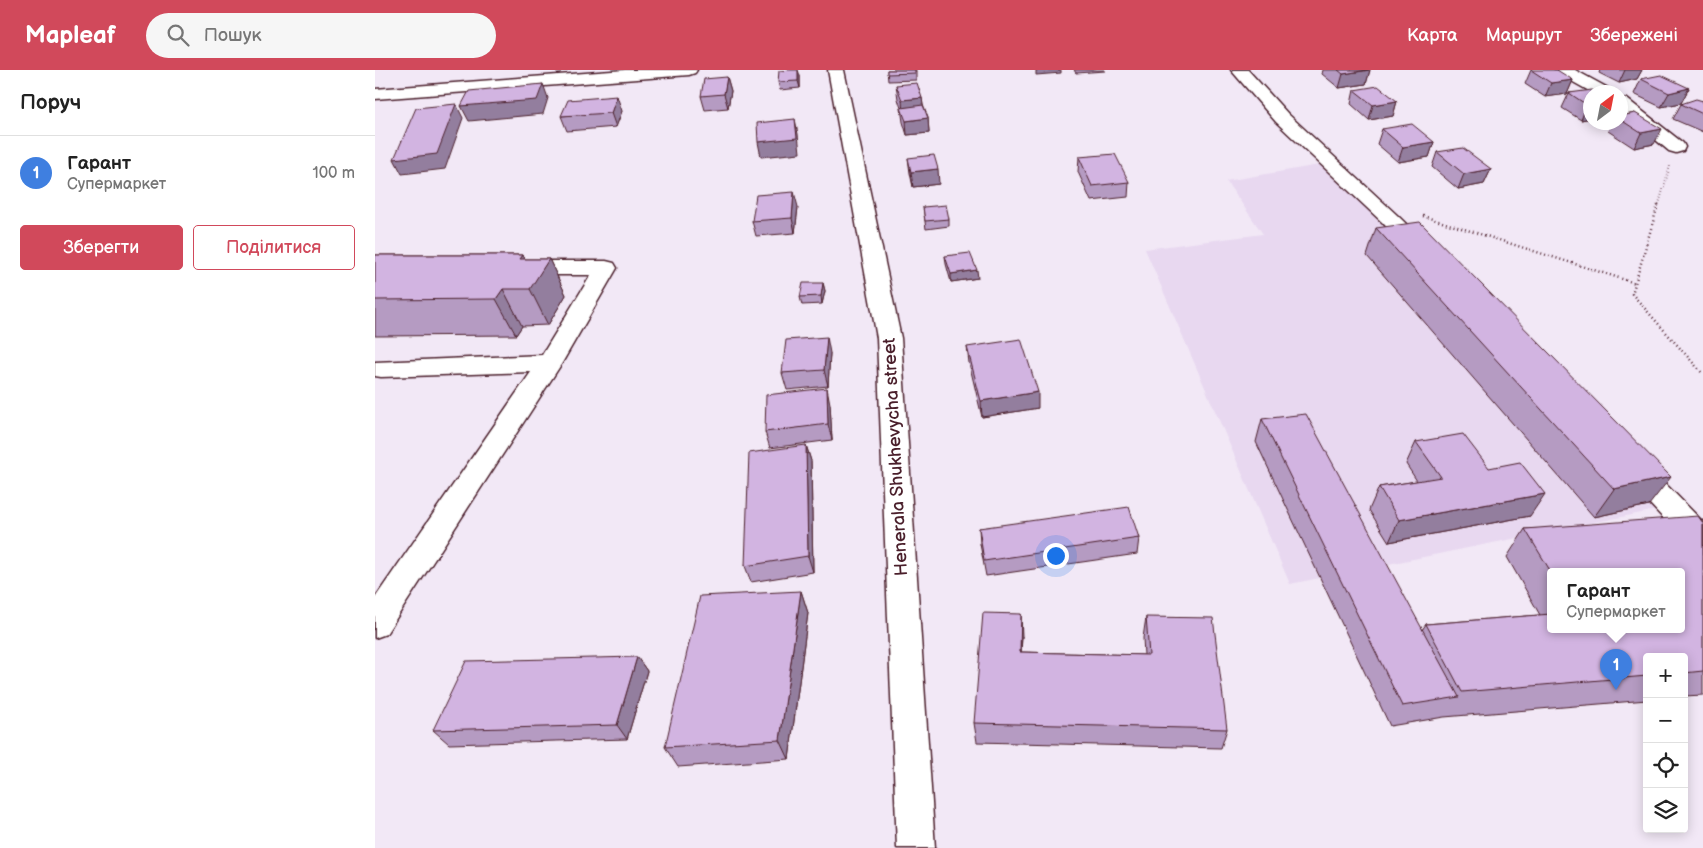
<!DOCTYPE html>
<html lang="uk">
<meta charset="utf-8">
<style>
:root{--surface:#fff;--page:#f6f6f6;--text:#222;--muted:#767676;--line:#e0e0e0;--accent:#d1495b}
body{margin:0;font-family:"Balsamiq Sans",sans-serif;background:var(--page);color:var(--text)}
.controls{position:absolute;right:15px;bottom:15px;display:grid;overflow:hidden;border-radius:5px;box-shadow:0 2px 12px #0003}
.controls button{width:45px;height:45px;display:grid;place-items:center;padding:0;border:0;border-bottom:1px solid var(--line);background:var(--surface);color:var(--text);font:25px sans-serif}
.compass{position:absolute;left:1208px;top:15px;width:45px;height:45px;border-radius:50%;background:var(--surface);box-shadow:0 2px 12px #0003;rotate:32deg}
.you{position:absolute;left:680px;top:485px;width:18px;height:18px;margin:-12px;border:4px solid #fff;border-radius:50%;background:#1a73e8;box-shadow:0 0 0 8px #1a73e833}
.badge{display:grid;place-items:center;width:32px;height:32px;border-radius:50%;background:var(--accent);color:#fff;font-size:16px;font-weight:700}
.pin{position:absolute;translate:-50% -41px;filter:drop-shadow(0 1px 2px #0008)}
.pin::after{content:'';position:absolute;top:26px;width:18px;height:15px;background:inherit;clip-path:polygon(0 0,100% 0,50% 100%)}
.popup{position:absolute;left:1172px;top:498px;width:138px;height:65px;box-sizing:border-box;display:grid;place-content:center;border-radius:5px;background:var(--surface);filter:drop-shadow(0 1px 4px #0005);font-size:16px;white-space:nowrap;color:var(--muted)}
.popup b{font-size:19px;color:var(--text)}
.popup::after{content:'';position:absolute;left:50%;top:100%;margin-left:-10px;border:10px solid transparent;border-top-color:var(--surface)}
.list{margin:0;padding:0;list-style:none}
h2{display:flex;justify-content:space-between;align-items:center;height:65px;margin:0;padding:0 20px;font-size:21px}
h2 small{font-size:16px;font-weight:400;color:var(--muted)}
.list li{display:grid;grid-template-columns:32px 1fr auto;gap:15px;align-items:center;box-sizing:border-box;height:75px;padding:0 20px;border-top:1px solid var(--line)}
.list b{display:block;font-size:19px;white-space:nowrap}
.list p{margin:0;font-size:16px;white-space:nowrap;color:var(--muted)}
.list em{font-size:16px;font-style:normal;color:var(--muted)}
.actions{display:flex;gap:10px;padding:15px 20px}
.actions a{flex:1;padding:11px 0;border:1px solid var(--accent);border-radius:5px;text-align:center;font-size:18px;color:var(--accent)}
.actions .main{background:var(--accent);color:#fff}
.icon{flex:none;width:28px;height:28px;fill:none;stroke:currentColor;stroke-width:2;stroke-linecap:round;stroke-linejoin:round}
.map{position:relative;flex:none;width:1328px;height:778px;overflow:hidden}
header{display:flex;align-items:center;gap:30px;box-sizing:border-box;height:70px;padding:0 25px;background:var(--accent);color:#fff}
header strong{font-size:24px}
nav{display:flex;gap:28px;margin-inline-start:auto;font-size:18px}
.search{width:350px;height:45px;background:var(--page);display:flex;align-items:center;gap:12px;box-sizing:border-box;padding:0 18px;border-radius:28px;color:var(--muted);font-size:19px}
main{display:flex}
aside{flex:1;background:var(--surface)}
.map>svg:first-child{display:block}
</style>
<header>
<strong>Mapleaf</strong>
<div class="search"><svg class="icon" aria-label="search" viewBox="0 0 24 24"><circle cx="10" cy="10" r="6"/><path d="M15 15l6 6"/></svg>Пошук</div>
<nav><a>Карта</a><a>Маршрут</a><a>Збережені</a></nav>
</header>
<main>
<aside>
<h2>Поруч<small></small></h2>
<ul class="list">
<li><span class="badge" style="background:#3f7fe0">1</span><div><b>Гарант</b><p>Супермаркет</p></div><em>100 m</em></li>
</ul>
<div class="actions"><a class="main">Зберегти</a><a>Поділитися</a></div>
</aside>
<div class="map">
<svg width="1328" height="778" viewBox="0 0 1328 778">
<rect width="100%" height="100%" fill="#f2e8f6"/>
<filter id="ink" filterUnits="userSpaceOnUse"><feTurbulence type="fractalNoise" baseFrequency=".02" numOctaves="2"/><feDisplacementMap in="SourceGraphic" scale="10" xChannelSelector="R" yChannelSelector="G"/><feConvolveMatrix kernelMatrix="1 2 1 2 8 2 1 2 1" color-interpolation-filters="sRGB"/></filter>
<g filter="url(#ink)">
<path fill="#e8d8f0" d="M950,94L1286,439L915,514L770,179L888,164L851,111Z"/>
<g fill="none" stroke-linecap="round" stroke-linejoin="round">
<defs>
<path id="minor" d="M250,0H322L320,3L314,5L0,29V19Z
M453,0H469L526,268L560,778H522L502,268Z
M856,0H873L913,44L1022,145L1055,177L1058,182L1055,187L1047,188L1039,187L1008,153L901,52Z
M1180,0H1200L1233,18L1235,22H1216L1182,3Z
M1246,28L1252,29L1308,73L1310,77L1308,81L1301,83L1294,81L1246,41Z
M141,191H231L239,193L242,198L187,293L11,564L0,568V528L156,302L6,307L0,306V292L167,285L216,205H141L133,203L130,198L133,193Z
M1257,387L1267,390L1328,452V483L1317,479L1247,404L1243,397L1247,390Z"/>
</defs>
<use href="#minor" stroke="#4a1f2b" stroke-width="3"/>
<path stroke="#4a1f2b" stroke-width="2" stroke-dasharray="0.5 2.5" stroke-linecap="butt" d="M1283,137L1295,96"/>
<path stroke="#4a1f2b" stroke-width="2.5" stroke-dasharray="1 3" stroke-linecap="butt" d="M1283,135L1257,224L1328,304
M1048,146L1260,213"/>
<use href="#minor" fill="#fff" fill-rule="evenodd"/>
</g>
<path fill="#b59bc2" stroke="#4a1f2b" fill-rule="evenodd" d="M512,0H541V10L513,11Z
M699,0H730V1L701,3Z
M948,0H995L991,14L964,18L947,4Z
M1156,0L1198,10L1192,24L1170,27L1150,14Z
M1225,0H1267L1262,9L1244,13L1224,3Z
M425,6V18L405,20L403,12Z
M352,7L356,21L353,38L330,40L326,26Z
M1266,9L1314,18L1306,33L1286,37L1259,24Z
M521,15L547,28L548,36L553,48L554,63L532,65L528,52L526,38L523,29Z
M979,20L1022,31L1018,46L994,50L976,34Z
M1216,22V48L1206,50L1187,38L1194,23Z
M1328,31V62L1298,49L1306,34Z
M247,41L241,57L192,61L186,46Z
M1260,43L1279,74L1259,78L1233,61L1237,52H1246V46Z
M1007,59L1059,72L1054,87L1023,92L1002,74Z
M1062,82L1116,99L1109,114L1083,119L1057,97Z
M704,87L754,112L753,127L716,131L703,102Z
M533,88L564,114L538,117L535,103Z
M423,137L420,163L381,166L377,151Z
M548,137L574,149V156L551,159Z
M1001,158L1274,435L1219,447L992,186Z
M0,185H148L150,189H174L191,225L173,255L147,256L141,265L0,266Z
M570,186L603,208L576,212L571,194Z
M448,213L450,221L447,234L427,235L425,227Z
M592,277L663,338L607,347L594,293Z
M455,283L453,316L412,320L407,303Z
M455,334L457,370L395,378L390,362Z
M887,349L1047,560L1051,554L1165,545L1132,487L1150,459L1328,453V625L1309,626V587H1272V630L1069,647L1015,656L881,372ZM1176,501L1306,559H1176Z
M1041,372L1114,398L1155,446L1014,472L994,440L1004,417L1042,411L1031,394Z
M431,375L436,391L438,502L376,512L370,496Z
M604,458L764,468L762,484L611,506L605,474Z
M426,521L433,543L414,689L303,697L290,677Z
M771,547L852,659L846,678L602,672L599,653L647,566L646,582L769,585L768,568Z
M262,587L272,601L252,669L74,674L58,660Z"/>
<path fill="#937e9e" stroke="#4a1f2b" d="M423,0L425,6V18L423,11Z
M661,0H686V3L661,5Z
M995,0L991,14L964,18L968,4Z
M1250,0H1267L1262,9L1244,13Z
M352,7L356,21L353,38L349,24Z
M1198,10L1192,24L1170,27L1176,13Z
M168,14L173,28L168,44L94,51L86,36Z
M1314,18L1306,33L1286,37L1294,23Z
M242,26L247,41L241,57L236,43Z
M547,28L549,42L528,44L527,30Z
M1022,31L1018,46L994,50L998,35Z
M81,34L88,48L70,99L27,104L19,89Z
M1212,35H1216V48L1206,50Z
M553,48L554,63L532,65L531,51Z
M420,49L423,64L425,83L386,87L383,72Z
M1287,59L1279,74L1259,78L1266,63Z
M1059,72L1054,87L1023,92L1028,77Z
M563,99L564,114L538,117L536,102Z
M1116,99L1109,114L1083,119L1089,104Z
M419,122L423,137L420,163L417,148Z
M148,185L160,210L174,189L191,225L173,255L155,219L145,189Z
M602,200L603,208L576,212V204Z
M448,213L450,221L447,234L446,226Z
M128,219L147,256L141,265L121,229Z
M452,267L455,283L453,316L449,300Z
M452,318L455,334L457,370L453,354Z
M663,322V338L607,347L606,331Z
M431,375L436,391L438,502L433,486Z
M1296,407L1274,435L1219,447L1239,419Z
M1170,424L1155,446L1014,472L1024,450Z
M426,521L433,543L414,689L405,670Z
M646,544L647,566L645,603V582Z
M262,587L272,601L252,669L242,655Z"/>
<path fill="#d2b4e1" stroke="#4a1f2b" d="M415,0H423V11L403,12L404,1Z
M512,0H540V3L512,4Z
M963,0H993L968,4Z
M1156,0H1182L1198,10L1176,13Z
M1286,5L1314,18L1294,23L1266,9Z
M352,7L349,24L326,26L329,9Z
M542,13L547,28L527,30L521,15Z
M168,14L162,30L86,36L94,21Z
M1003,16L1022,31L998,35L979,20Z
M1217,20L1221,22H1216V35H1212L1194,23Z
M242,26L236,43L186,46L193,30Z
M1321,29L1328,31V44L1306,34Z
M81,34L62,84L19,89L41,38Z
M548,35L553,48L531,51L526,38Z
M1260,43L1287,59L1266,63L1246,50V46Z
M420,49L422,68L383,72L382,53Z
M1037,54L1059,72L1028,77L1007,59Z
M1088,78L1116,99L1089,104L1062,82Z
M740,84L754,112L717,116L704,87Z
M559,85L563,99L536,102L533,88Z
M419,122L417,148L377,151L381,125Z
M571,135L574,149L550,151L548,137Z
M1045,152L1296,407L1239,419L1001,158Z
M595,183L602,200L576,204L570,186Z
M0,185H148L145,189H174L155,219H128L121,229L0,230Z
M428,213H448L446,226L425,227Z
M452,267L449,300L407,303L411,270Z
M646,269L663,322L606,331L592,277Z
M452,318L453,354L390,362L391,325Z
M931,344L1084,627L1027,636L887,349Z
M1088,364L1114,398L1145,392L1170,424L1024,450L1004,417L1066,407L1041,372Z
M431,375L433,486L370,496L374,383Z
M754,437L764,468L609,491L604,458Z
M1323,446L1328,453V601L1309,603V587H1272V606L1087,622L1051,554L1176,544V559H1306V501H1176V502L1150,459Z
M426,521L405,670L290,677L325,526Z
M608,543L646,544L645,582L774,585L771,547L838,548L852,659L599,653Z
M262,587L242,655L58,660L91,591Z"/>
</g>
<g text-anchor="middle" stroke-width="4.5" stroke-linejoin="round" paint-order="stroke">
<g font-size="18" fill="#4a1f2b" stroke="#fff">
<text transform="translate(520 387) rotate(-93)" y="6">Henerala Shukhevycha street</text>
</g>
</g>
</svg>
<div class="controls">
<button>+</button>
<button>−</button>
<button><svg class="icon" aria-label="locate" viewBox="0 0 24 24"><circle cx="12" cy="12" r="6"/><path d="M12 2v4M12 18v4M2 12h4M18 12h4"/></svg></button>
<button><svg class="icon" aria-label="layers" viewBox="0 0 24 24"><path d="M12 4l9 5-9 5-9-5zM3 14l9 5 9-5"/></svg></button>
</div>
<svg class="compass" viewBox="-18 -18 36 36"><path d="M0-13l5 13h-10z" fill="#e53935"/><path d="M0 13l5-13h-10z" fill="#767676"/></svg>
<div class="you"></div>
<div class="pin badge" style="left:1241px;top:620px;background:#3f7fe0">1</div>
<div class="popup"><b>Гарант</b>Супермаркет</div>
</div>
</main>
